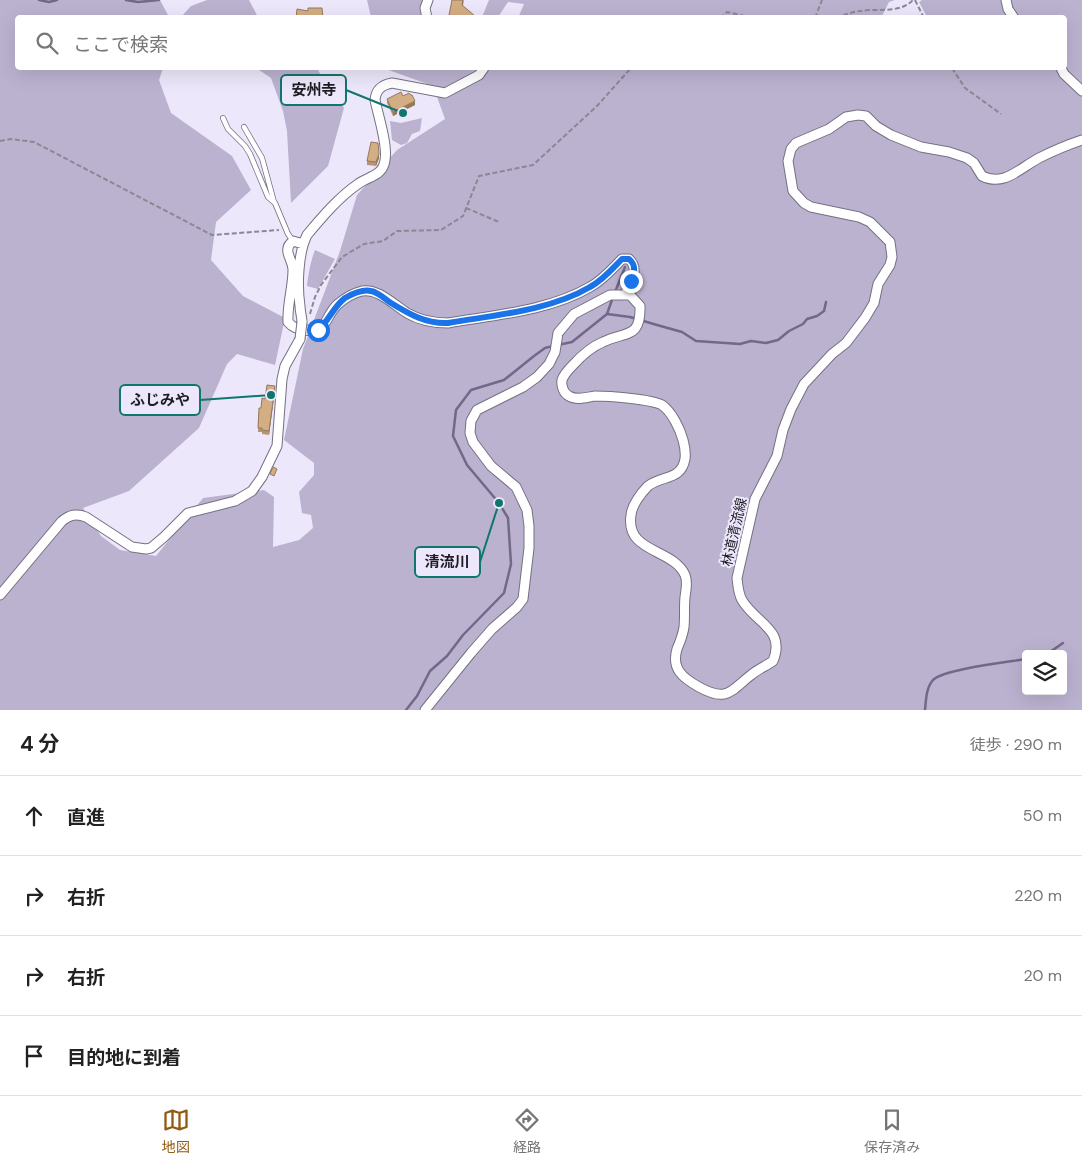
<!DOCTYPE html>
<html lang="ja">
<meta charset="utf-8">
<style>
:root{--surface:#fff;--page:#f2f2f2;--text:#222;--muted:#767676;--line:#e0e0e0;--accent:#915c11}
body{margin:0;font-family:"DM Sans","Noto Sans JP",sans-serif;background:var(--page);color:var(--text)}
.controls{position:absolute;right:15px;bottom:15px;display:grid;overflow:hidden;border-radius:5px;box-shadow:0 5px 20px #0002}
.controls button{width:45px;height:45px;display:grid;place-items:center;padding:0;border:0;border-bottom:1px solid var(--line);background:var(--surface);color:var(--text);font:25px sans-serif}
.stop{position:absolute;width:15px;height:15px;margin:-11px;border:4px solid #1a73e8;border-radius:50%;background:#fff}
.stop.end{background:#1a73e8;border-color:#fff;box-shadow:0 1px 5px #0008}
.list{margin:0;padding:0;list-style:none}
h2{display:flex;justify-content:space-between;align-items:center;height:65px;margin:0;padding:0 20px;font-size:21px}
h2 small{font-size:16px;font-weight:400;color:var(--muted)}
.list li{display:grid;grid-template-columns:32px 1fr auto;gap:15px;align-items:center;box-sizing:border-box;height:80px;padding:0 20px;border-top:1px solid var(--line)}
.list b{display:block;font-size:19px;white-space:nowrap}
.list em{font-size:16px;font-style:normal;color:var(--muted)}
.icon{flex:none;width:28px;height:28px;fill:none;stroke:currentColor;stroke-width:2;stroke-linecap:round;stroke-linejoin:round}
.map{position:relative;flex:none;width:1082px;height:710px;overflow:hidden}
.search{position:absolute;background:var(--surface);box-shadow:0 5px 20px #0002;left:15px;right:15px;top:15px;height:55px;display:flex;align-items:center;gap:12px;box-sizing:border-box;padding:0 18px;border-radius:5px;color:var(--muted);font-size:19px}
.sheet{height:385px;background:var(--surface)}
nav{display:flex;justify-content:space-around;align-items:center;box-sizing:border-box;height:70px;border-top:1px solid var(--line);background:var(--surface);font-size:14px;color:var(--muted)}
nav a{display:grid;justify-items:center;gap:2px}
nav .on{color:var(--accent)}
.map>svg:first-child{display:block}
</style>
<div class="map">
<svg width="1082" height="710" viewBox="0 0 1082 710">
<rect width="100%" height="100%" fill="#ede7fb"/>
<path fill="#bbb2d0" fill-rule="evenodd" d="M0,0H160L169,17L18,18V68H163L159,80L171,113L232,156L251,190L216,222L211,260L243,296L285,318L275,365L237,354L227,364L199,428L129,491L83,508L101,536L120,550L156,556L203,498L264,490L274,497L273,547L299,540L313,528L311,515L302,513L299,492L314,475V463L284,440L303,349L340,251L357,195L397,150L445,119L433,86L383,68H1064V18L927,17L919,2L922,0H1082V710H0ZM1026,654H1063V691H1026Z
M207,0H249L258,17H181L191,6Z
M367,0H426L424,17H371Z
M489,0H895L889,2L882,16L883,18H518L524,4L508,2L498,17H482Z
M256,68H317L325,83L344,108L328,166L291,203L287,131L283,111L271,78Z
M422,118L420,131L412,134L407,143L401,145L392,140L390,121L401,123Z
M315,250L335,259L318,289L307,286C308,275 311,260 315,250Z"/>
<g fill="none" stroke-linecap="round" stroke-linejoin="round">
<path stroke="#73678a" stroke-width="2.5" d="M39,0L49,2L57,0
M126,0L138,2L159,0
M615,292L625,267
M607,314L630,317L657,325L682,332L696,341L740,344L751,341L766,343L778,340L789,331L803,324L807,319L817,316L824,311L826,302
M607,314L613,297
M558,345L572,342L607,314
M1047,654L1063,643
M406,710L417,696L430,671L447,656L463,635L504,593L511,564L508,518L499,503L467,465L453,436L456,410L471,390L504,380L534,356L545,348L553,346
M925,710C926,700 926,688 933,680C944,669 1008,662 1026,659"/>
<defs>
<path id="lane" d="M223,118L228,129L245,146L250,154L268,197L275,203L288,234L293,241
M244,127L262,158L274,202"/>
<path id="street" d="M1006,0L1008,9L1014,18
M427,18L425,8L428,0
M1061,68L1064,74L1082,91
M303,244L293,241C281,250 293,259 293,270C293,287 287,305 288,322C293,328 298,329 305,330C328,334 325,315 338,304C345,298 354,293 362,291C378,288 394,305 407,313C419,320 433,323 448,323C494,315 549,311 590,287C603,280 612,269 622,259H629C640,269 631,283 625,294
M302,322C302,317 300,312 300,306C297,286 298,253 307,235C322,217 339,197 358,184C369,176 383,176 385,160C388,145 378,115 375,100C376,89 382,85 392,83L445,93L479,75L484,68
M0,595L62,521C70,515 76,513 86,517L132,547L146,549L151,548L164,537L188,513L235,501L252,491L262,477L277,446L282,379L285,366L300,339
M425,710L471,653L492,629L517,607L523,599L529,548V526L527,510L516,487L491,466L473,442L470,433L471,421L477,410L523,387L537,377L549,364L555,352L558,333L574,314L610,295H630L640,306C641,339 626,331 603,342C591,347 582,355 573,365C569,369 564,374 562,380C561,386 564,394 569,396C577,401 587,397 595,396C608,396 651,399 662,405C672,412 680,429 683,440C685,447 686,451 685,459C681,481 662,475 648,486C641,493 632,505 631,515C625,553 673,548 685,575C688,582 686,590 685,597C684,607 685,617 684,627C683,635 680,642 677,649C671,669 683,678 699,687C728,703 731,690 751,675C758,669 766,666 773,661C786,629 756,624 742,600C738,593 738,586 737,578L755,499L777,456L783,430L791,409L804,384L832,354L846,343L865,318L874,303L878,284L890,265L892,257L890,242L870,222L859,217L811,207L804,203L793,191L788,161L791,149L796,143L829,129L846,117L858,115L866,116L876,126L891,135L921,147L949,152L967,158L974,163L982,176C1004,187 1020,168 1039,158C1053,151 1067,145 1082,140"/>
</defs>
<use href="#lane" stroke="#757082" stroke-width="6"/>
<use href="#street" stroke="#757082" stroke-width="11"/>
<path stroke="#8b8795" stroke-width="2" stroke-dasharray="5 2.5" stroke-linecap="butt" d="M915,0L924,18
M720,18L727,12L754,18
M815,18L822,0
M836,18C844,15 852,12 860,11C877,8 900,14 913,0
M952,68L965,88L1001,114
M0,141L11,139L34,142L212,235L279,230
M466,208L499,222
M310,314L315,297L321,285L342,257L364,244L383,241L397,231L441,230L463,216L479,176L533,165L597,106L631,68"/>
<use href="#lane" stroke="#fff" stroke-width="4.5"/>
<use href="#street" stroke="#fff" stroke-width="9"/>
<defs>
<path id="street-bridge" d="M300,339L302,322"/>
</defs>
<use href="#street-bridge" stroke="#757082" stroke-width="11" stroke-linecap="butt"/>
<use href="#street-bridge" stroke="#fff" stroke-width="9"/>
</g>
<path fill="#b59571" d="M464,0L463,6L475,18H449V15Z
M403,96L415,105L393,116L387,103V99Z
M379,158L376,166L367,165V161Z
M275,390L269,435L262,434V432H258L259,408H261Z"/>
<path fill="#94795c" d="M415,101V105L393,116V112Z
M379,154V158L376,166V162Z
M275,386V390L269,435V431Z"/>
<path fill="#d3ad83" stroke="#94795c" d="M452,0H463L462,5L475,16L474,18H457L449,15Z
M308,8H322L323,18H296L297,9L308,11Z
M401,92L403,96L409,93L411,95H412L415,101L393,112L387,99Z
M371,142L378,143L379,154L376,162L367,161Z
M267,385L275,386L269,431L262,430V428H258L259,408H261L262,398L265,399Z
M273,467L277,469L274,476L270,474Z"/>
<g fill="none" stroke-linecap="round" stroke-linejoin="round">
<path stroke="#1a73e8" stroke-width="6" d="M318,330C329,321 333,307 345,298C352,294 362,289 371,291C378,292 385,299 391,303C409,314 426,324 448,323C494,315 549,311 590,287C603,280 612,269 622,259H629C637,266 634,272 631,281"/>
</g>
<g text-anchor="middle" stroke-width="4" stroke-linejoin="round" paint-order="stroke">
<g font-size="14" fill="#1e1c23" stroke="#ede7fb">
<text transform="translate(734 532) rotate(-77)" y="5">林道清流線</text>
</g>
</g>
<path fill="none" stroke="#0f766e" stroke-width="2" d="M403 113L346 90M271 395L200 400M499 503L480 562"/>
<g fill="#0f766e" stroke="#ede7fb" stroke-width="2">
<circle cx="403" cy="113" r="5"/>
<circle cx="271" cy="395" r="5"/>
<circle cx="499" cy="503" r="5"/>
</g>
<g fill="#ede7fb" stroke="#0f766e" stroke-width="2">
<rect x="281" y="75" width="65" height="30" rx="5"/>
<rect x="120" y="385" width="80" height="30" rx="5"/>
<rect x="415" y="547" width="65" height="30" rx="5"/>
</g>
<g font-size="15" text-anchor="middle" font-weight="bold" fill="#1e1c23">
<text x="314" y="95">安州寺</text>
<text x="160" y="405">ふじみや</text>
<text x="447" y="567">清流川</text>
</g>
</svg>
<div class="controls">
<button><svg class="icon" aria-label="layers" viewBox="0 0 24 24"><path d="M12 4l9 5-9 5-9-5zM3 14l9 5 9-5"/></svg></button>
</div>
<div class="stop" style="left:318px;top:330px"></div>
<div class="stop end" style="left:631px;top:281px"></div>
<div class="search"><svg class="icon" aria-label="search" viewBox="0 0 24 24"><circle cx="10" cy="10" r="6"/><path d="M15 15l6 6"/></svg>ここで検索</div>
</div>
<section class="sheet">
<h2>4 分<small>徒歩 · 290 m</small></h2>
<ul class="list">
<li><svg class="icon" aria-label="ahead" viewBox="0 0 24 24"><path d="M12 20V5M6 11l6-6 6 6"/></svg><div><b>直進</b></div><em>50 m</em></li>
<li><svg class="icon" aria-label="right" viewBox="0 0 24 24"><path d="M7 20v-9h11M14 6l5 5-5 5"/></svg><div><b>右折</b></div><em>220 m</em></li>
<li><svg class="icon" aria-label="right" viewBox="0 0 24 24"><path d="M7 20v-9h11M14 6l5 5-5 5"/></svg><div><b>右折</b></div><em>20 m</em></li>
<li><svg class="icon" aria-label="arrive" viewBox="0 0 24 24"><path d="M6 21V4h12l-3 4 3 4H6"/></svg><div><b>目的地に到着</b></div></li>
</ul>
</section>
<nav>
<a class="on"><svg class="icon" aria-label="map" viewBox="0 0 24 24"><path d="M3 6l6-2 6 2 6-2v14l-6 2-6-2-6 2zM9 4v14M15 6v14"/></svg>地図</a>
<a><svg class="icon" aria-label="directions" viewBox="0 0 24 24"><path d="M12 3l9 9-9 9-9-9zM9 14v-3h6M13 9l2 2-2 2"/></svg>経路</a>
<a><svg class="icon" aria-label="saved" viewBox="0 0 24 24"><path d="M7 4h10v16l-5-4-5 4z"/></svg>保存済み</a>
</nav>
